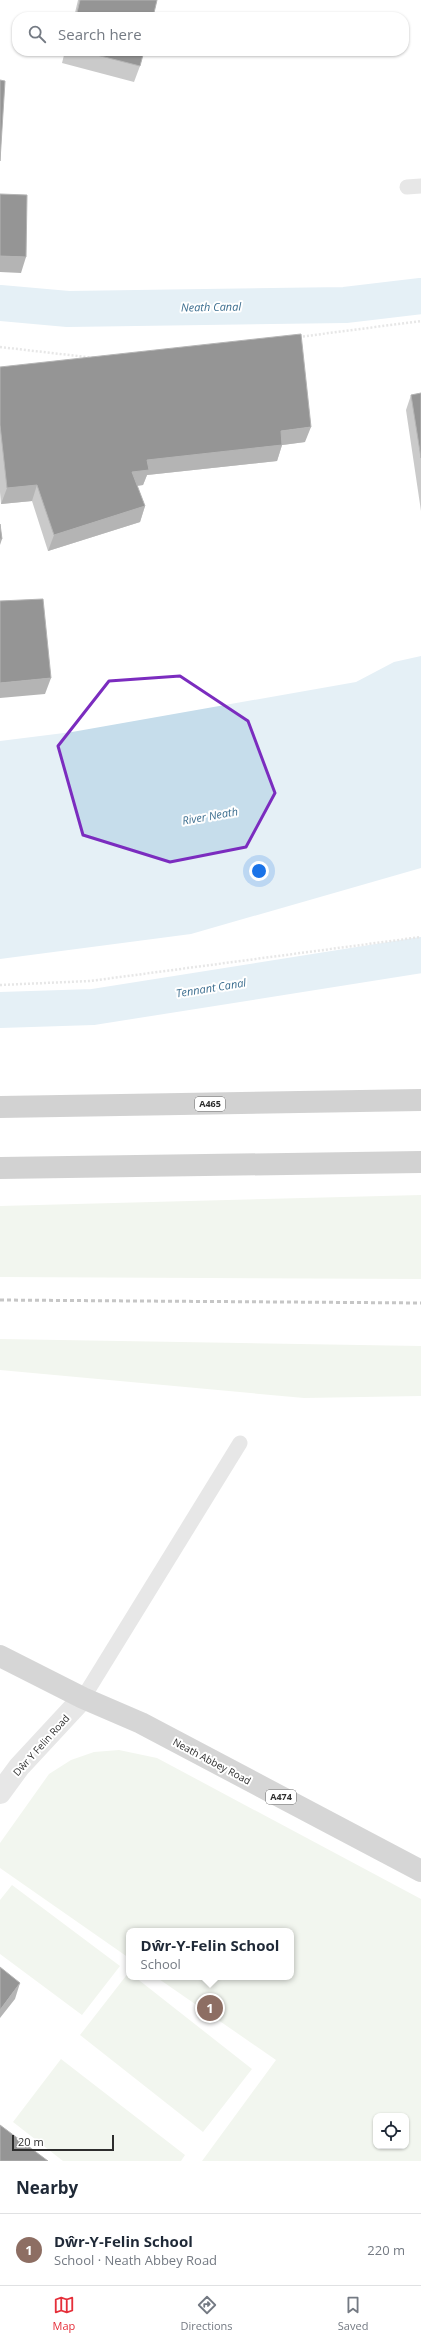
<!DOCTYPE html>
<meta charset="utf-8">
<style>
:root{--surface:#fff;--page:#f6f6f7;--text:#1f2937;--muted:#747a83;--line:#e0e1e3;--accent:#e52f3a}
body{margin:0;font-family:"Open Sans",sans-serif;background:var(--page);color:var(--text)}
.controls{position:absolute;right:12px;bottom:12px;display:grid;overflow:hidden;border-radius:8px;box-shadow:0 1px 3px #0004}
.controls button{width:36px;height:36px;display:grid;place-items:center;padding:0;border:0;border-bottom:1px solid var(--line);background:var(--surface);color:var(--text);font:20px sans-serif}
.scale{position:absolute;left:12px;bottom:10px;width:102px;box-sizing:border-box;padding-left:4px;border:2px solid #2d2d2d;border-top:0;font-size:11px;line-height:14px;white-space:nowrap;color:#2d2d2d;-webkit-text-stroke:3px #fff;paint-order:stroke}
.you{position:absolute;left:259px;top:871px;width:14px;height:14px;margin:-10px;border:3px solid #fff;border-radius:50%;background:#1a73e8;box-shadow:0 0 0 6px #1a73e833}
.badge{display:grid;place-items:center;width:26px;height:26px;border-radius:50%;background:var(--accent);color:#fff;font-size:13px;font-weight:700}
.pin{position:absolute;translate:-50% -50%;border:2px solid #fff;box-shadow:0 1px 4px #0006}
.popup{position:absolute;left:126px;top:1928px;width:168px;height:52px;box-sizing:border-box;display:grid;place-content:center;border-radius:8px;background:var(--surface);filter:drop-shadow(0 1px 3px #0005);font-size:13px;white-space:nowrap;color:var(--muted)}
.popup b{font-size:15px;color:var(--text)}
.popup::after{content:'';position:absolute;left:50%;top:100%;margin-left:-8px;border:8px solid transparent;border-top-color:var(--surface)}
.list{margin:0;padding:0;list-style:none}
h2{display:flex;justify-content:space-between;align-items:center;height:52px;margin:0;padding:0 16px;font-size:17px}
h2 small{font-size:13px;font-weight:400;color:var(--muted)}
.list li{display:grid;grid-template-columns:26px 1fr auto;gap:12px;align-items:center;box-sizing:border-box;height:72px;padding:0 16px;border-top:1px solid var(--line)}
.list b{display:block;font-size:15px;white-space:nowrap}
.list p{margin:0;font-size:13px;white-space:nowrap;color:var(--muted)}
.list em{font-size:13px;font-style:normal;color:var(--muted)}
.icon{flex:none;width:22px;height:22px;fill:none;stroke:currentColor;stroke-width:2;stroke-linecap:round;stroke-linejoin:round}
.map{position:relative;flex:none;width:421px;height:2161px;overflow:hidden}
.search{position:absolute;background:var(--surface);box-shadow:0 1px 3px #0004;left:12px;right:12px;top:12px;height:44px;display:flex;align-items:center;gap:10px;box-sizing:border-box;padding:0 14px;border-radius:16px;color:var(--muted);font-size:15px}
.sheet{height:124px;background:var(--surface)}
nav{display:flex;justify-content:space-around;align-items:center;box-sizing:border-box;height:56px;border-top:1px solid var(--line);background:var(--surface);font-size:11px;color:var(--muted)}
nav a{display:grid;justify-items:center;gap:2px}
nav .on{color:var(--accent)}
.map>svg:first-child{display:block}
</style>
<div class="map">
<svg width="421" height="2161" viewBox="0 0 421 2161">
<rect width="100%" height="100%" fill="#fff"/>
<path fill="#e3ebdb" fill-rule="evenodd" d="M421,1195V1279L0,1277V1206Z
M0,1339L421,1346V1396L304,1398L0,1370Z
M119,1750L157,1758L421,1899V2161H202L276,2060L156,1977H291V1931H129V1958L0,1868V1843L49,1774L71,1760L94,1752ZM376,2116H406V2146H376Z
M12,1885L120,1966L82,2015L0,1954V1900Z
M129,1972V1977H135L252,2069L203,2132L80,2035Z
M61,2059L185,2155L181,2161H63L13,2122Z"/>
<path fill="#c6ddeb" d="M421,656V868L191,934L0,959V741L72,732L356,682L394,662Z"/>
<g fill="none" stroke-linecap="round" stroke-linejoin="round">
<path stroke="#c6ddeb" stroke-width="36" d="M0,303L68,309L345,305L421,296
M0,1010L93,1007L421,955"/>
<path stroke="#cacaca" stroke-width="2.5" stroke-dasharray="2 2" stroke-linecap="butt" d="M299,337L421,321
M0,347L95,358
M0,985L90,981L421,937"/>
<path stroke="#cacaca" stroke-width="15" d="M407,187L421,186
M83,1698L240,1443"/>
<path stroke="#cacaca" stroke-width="22" d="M0,1793L19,1767L83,1698"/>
<path stroke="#a5a5a5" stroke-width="22" d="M0,1656L83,1698L141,1723L421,1871"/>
<path stroke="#9c9c9c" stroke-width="22" d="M0,1107L421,1100
M0,1168L421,1162"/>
<path stroke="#828282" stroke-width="3" stroke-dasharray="4 3" stroke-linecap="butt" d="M0,1300L421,1303"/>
</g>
<path fill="#8a8a8a" d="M78,0H157L153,17H74Z
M65,51H144L140,66L134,82L62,63Z
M0,367L305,442L282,445L277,461L147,475L143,485L137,486L145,506L140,522L48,551L32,501L1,504L0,492Z
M421,393V511L406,410L411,395Z"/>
<path fill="#5a5a5a" d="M0,256L26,257L21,273L0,272Z
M311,427L305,442L275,446L281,431Z
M282,445L277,461L147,475L143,485L126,487L132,472L147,460Z
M37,485L32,501L1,504L7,488Z
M145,506L140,522L48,551L54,535Z
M0,539H2L0,545Z
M51,678L45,694L0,698V683Z
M20,1983L15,1999L0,2018V2010Z"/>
<path fill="#141414" stroke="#5a5a5a" d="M80,0H157L153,17H76Z
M81,51H144L140,66Z
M0,80L5,81L0,161Z
M0,194L27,195L26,257L0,256Z
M301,334L311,427L281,431L282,445L147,460L149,470L132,472L145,506L54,535L37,485L7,488L0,425V367Z
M421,393V458L411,395Z
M0,524L2,539H0Z
M43,599L51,678L0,683V601Z
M0,1967L20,1983L0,2010Z
M0,2125L48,2161H0Z"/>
<path d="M0 0H421V2161H0ZM180,676L248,721L275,793L246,847L170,862L83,835L58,746L109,681Z" fill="#fff" fill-opacity=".55" fill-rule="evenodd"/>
<path fill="none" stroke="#7b2cbf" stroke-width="3" stroke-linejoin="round" d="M180,676L248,721L275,793L246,847L170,862L83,835L58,746L109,681Z"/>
<g text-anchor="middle" stroke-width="4" stroke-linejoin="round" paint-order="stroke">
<g fill="#fff" stroke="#6c6c6c" stroke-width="1">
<rect x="195" y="1097" width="30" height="14" rx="3"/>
<rect x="266" y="1790" width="30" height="14" rx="3"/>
</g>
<g font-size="9" font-weight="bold" fill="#2d2d2d">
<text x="210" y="1107">A465</text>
<text x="281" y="1800">A474</text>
</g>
<g font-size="10" fill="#2d2d2d" stroke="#fff">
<text transform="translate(41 1745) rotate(-48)" y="4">Dŵr Y Felin Road</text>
<text transform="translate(212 1761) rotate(28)" y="4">Neath Abbey Road</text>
</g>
<g font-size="11" font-style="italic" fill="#3c6e8f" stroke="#fff">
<text transform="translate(211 307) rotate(-1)" y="4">Neath Canal</text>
<text transform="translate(210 816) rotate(-10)" y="4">River Neath</text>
<text transform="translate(211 988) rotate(-9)" y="4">Tennant Canal</text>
</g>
</g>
</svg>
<div class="controls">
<button><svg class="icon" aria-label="locate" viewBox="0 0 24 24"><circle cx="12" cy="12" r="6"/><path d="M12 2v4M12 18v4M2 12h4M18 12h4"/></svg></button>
</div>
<div class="scale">20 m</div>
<div class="you"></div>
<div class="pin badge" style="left:210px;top:2008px;background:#8d6e63">1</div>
<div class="popup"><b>Dŵr-Y-Felin School</b>School</div>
<div class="search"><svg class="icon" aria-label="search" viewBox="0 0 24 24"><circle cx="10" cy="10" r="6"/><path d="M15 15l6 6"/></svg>Search here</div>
</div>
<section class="sheet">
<h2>Nearby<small></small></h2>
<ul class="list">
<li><span class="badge" style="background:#8d6e63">1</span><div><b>Dŵr-Y-Felin School</b><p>School · Neath Abbey Road</p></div><em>220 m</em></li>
</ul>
</section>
<nav>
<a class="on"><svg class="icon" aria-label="map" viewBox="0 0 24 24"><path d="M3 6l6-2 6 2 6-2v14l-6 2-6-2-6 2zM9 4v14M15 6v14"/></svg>Map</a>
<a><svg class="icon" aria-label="directions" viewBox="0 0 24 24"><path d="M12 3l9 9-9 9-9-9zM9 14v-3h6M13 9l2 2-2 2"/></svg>Directions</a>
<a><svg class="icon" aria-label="saved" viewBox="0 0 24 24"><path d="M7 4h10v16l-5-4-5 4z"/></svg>Saved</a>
</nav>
